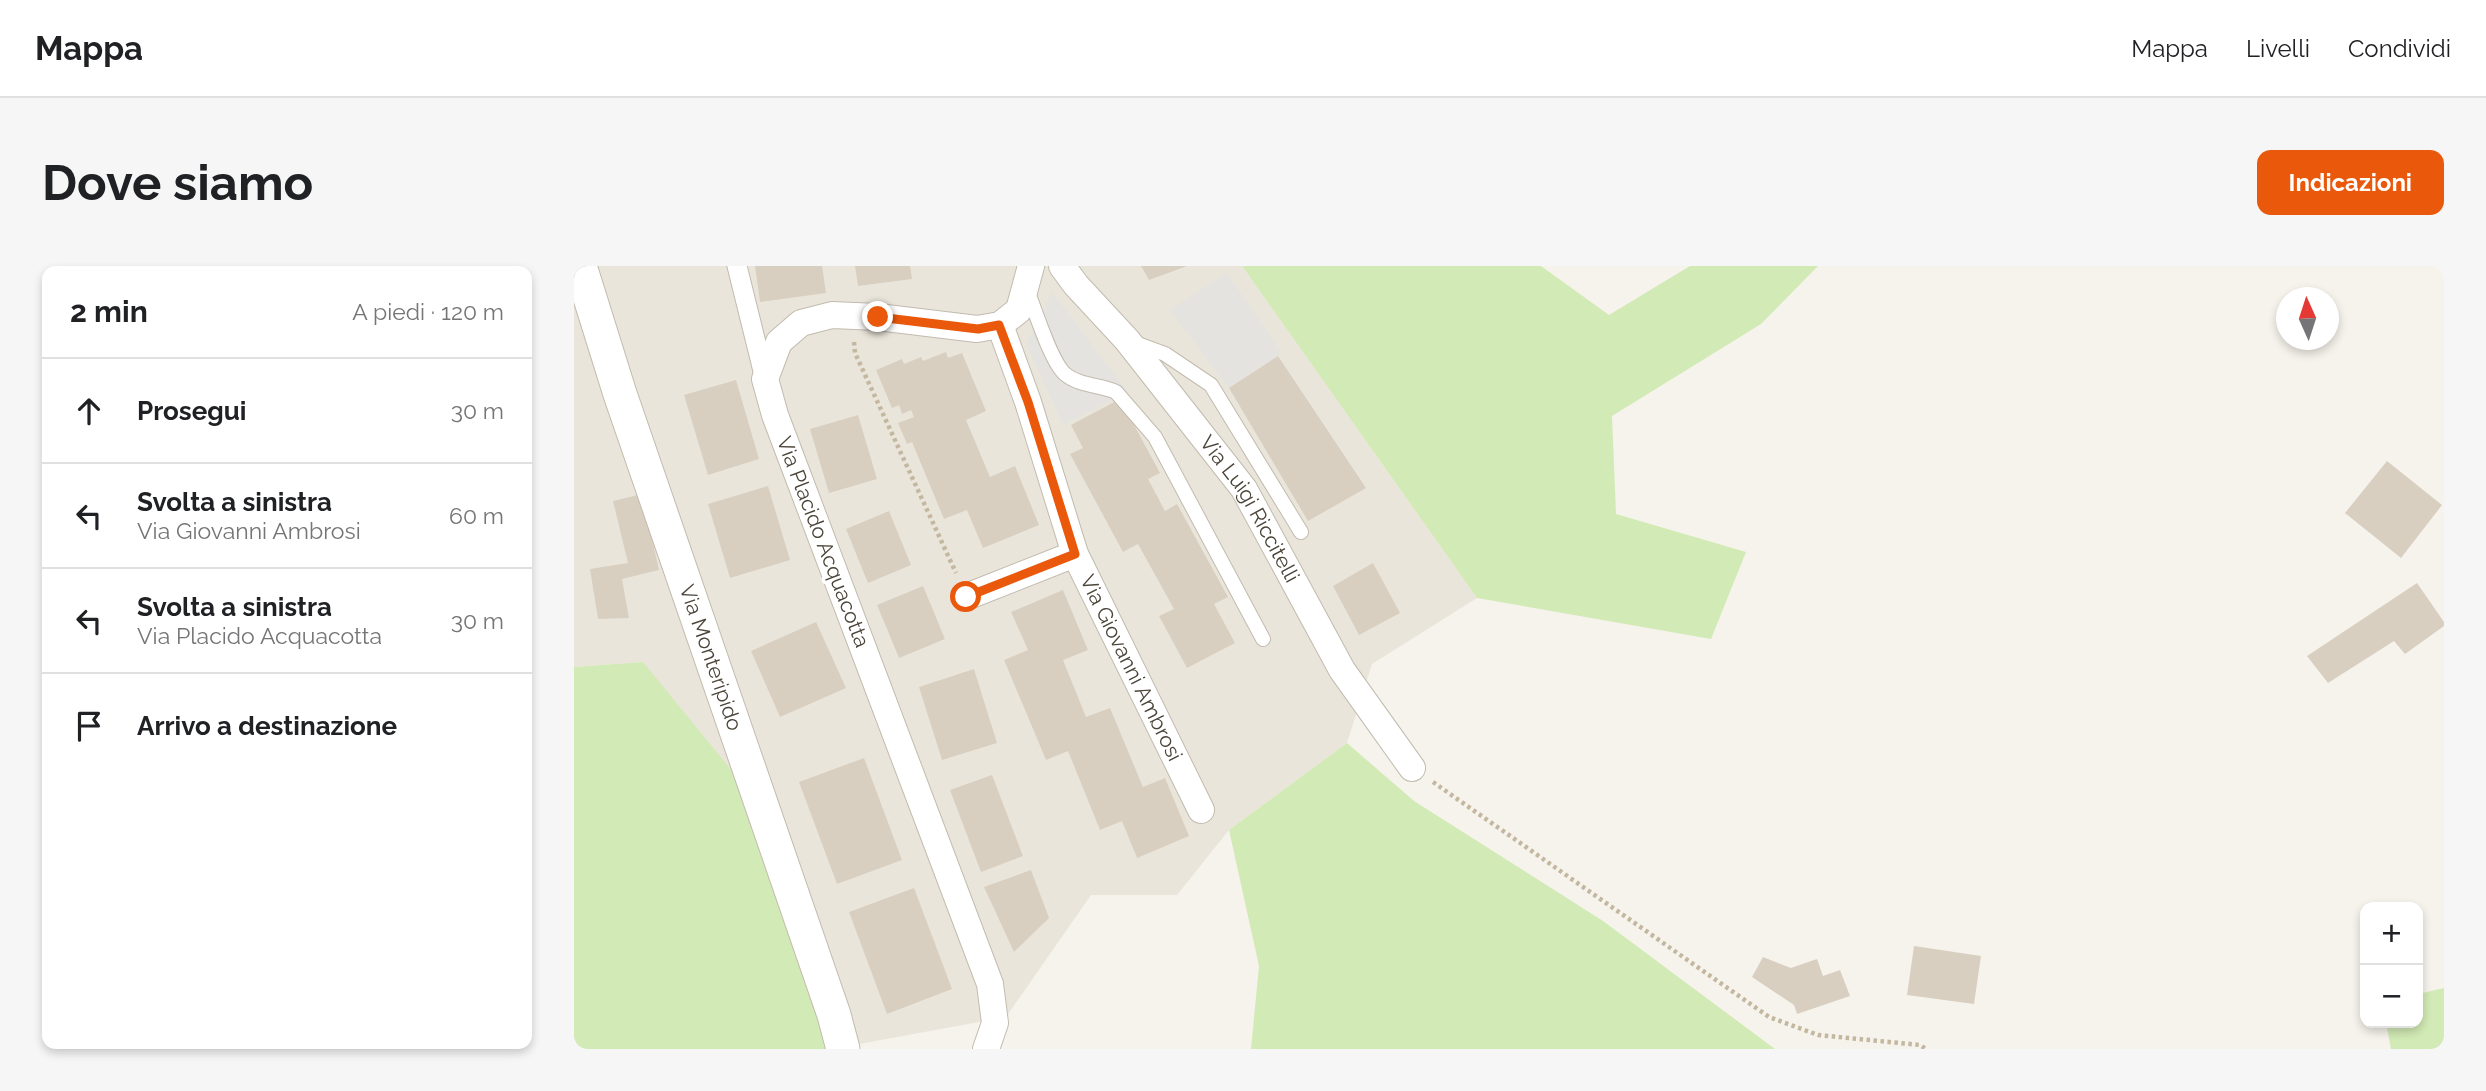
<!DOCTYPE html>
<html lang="it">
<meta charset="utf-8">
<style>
:root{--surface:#fff;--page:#f6f6f6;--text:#202124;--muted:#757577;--line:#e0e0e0;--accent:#ea580c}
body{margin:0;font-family:Raleway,sans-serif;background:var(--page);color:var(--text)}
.controls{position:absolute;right:21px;bottom:21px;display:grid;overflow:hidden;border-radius:14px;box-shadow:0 4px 10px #0003}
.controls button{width:63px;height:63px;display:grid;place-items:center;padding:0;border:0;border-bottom:2px solid var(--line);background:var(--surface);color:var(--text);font:35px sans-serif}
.compass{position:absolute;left:1702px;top:21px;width:63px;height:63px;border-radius:50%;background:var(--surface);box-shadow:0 4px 10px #0003;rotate:357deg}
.stop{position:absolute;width:21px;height:21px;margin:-16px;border:5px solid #ea580c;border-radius:50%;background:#fff}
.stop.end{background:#ea580c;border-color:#fff;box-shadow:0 2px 7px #0008}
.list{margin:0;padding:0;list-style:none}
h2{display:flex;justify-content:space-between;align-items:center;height:91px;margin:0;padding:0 28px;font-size:30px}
h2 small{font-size:23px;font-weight:400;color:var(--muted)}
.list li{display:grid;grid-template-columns:46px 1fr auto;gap:21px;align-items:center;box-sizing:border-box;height:105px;padding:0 28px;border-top:2px solid var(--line)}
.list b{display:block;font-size:26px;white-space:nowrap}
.list p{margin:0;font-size:23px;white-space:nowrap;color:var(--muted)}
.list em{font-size:23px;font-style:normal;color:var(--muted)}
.icon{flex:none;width:38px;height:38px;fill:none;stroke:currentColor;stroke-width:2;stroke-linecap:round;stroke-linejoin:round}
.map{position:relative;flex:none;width:1870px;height:783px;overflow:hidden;border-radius:14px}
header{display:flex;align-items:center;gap:42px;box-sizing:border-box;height:98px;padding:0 35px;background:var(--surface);border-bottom:2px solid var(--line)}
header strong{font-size:33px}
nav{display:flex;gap:38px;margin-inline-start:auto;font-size:24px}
.intro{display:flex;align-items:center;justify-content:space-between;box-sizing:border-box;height:168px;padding:0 42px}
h1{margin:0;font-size:49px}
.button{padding:18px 32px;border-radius:14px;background:var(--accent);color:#fff;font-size:24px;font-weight:700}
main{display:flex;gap:42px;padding:0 42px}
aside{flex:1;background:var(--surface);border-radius:14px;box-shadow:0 4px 10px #0003}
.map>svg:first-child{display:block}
</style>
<header>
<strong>Mappa</strong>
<nav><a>Mappa</a><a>Livelli</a><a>Condividi</a></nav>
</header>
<div class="intro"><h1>Dove siamo</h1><a class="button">Indicazioni</a></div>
<main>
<aside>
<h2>2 min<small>A piedi · 120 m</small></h2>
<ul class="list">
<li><svg class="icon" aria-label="ahead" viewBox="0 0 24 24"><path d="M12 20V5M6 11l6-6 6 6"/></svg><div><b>Prosegui</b></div><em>30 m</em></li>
<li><svg class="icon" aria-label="left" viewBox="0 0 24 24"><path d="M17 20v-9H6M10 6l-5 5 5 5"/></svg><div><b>Svolta a sinistra</b><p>Via Giovanni Ambrosi</p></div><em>60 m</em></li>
<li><svg class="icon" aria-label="left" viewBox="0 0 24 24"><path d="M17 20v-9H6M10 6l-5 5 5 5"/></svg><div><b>Svolta a sinistra</b><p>Via Placido Acquacotta</p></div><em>30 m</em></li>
<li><svg class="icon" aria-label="arrive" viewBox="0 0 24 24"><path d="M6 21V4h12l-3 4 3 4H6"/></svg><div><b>Arrivo a destinazione</b></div></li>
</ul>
</aside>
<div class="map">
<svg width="1870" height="783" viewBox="0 0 1870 783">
<rect width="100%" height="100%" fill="#f6f3ec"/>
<path fill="#eae5da" d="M0,0H668L903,332L798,398L773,477L655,564L603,629H517L432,751L269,781L69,396L0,401Z"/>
<path fill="#d2eab5" d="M668,0H967L1035,49L1116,0H1244L1187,58L1038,150L1042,248L1172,286L1137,373L903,332Z
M69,396L190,544L265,783H0V401Z
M773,477L840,535L1029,655L1201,783H677L685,700L655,564Z
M1870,722V783H1817L1812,757H1844V728Z"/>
<path fill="#e5e3e0" d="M653,7L708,87L655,122L595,44Z
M478,26L554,126L489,159L452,78Z"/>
<path fill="#d8cfc1" d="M181,0H248L252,27L186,36Z
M281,0H336L338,13L284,20Z
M567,0H613L575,14Z
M372,86L374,92L388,87L412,145L392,154L416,211L441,200L465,259L409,282L393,244L370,253L338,176L333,178L324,157L340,151L337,144L328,148L325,139L318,142L302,104L328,93L330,98L347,91L349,95Z
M704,90L792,222L734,255L655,122Z
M162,114L185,193L134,209L110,129Z
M546,133L586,207L574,213L591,245L603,238L654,331L640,338L661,377L613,402L585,350L600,343L564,278L549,286L496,188L509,182L497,159Z
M284,149L303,213L255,227L236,163Z
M1813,195L1868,239L1827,292L1771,247Z
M194,220L216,294L156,312L134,238Z
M68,228L85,304L48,313L55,352L24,353L16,303L54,297L39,235Z
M315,245L337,299L294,317L272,263Z
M799,297L826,347L785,369L759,320Z
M1843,317L1870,356V360L1831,388L1820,375L1754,417L1733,390Z
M349,320L371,373L325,392L303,339Z
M489,324L514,384L489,394L512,451L536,442L569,521L591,512L615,570L563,592L548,555L526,564L494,485L472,494L430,394L454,384L437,346Z
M242,356L272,422L206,451L177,385Z
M400,403L423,477L368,494L345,421Z
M290,492L328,594L263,618L225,516Z
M418,509L449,590L407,606L376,524Z
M457,604L475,652L440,686L410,621Z
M340,622L378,723L313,748L275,646Z
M1340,680L1407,690L1400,738L1333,729Z
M1189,691L1217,702L1243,693L1249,710L1266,704L1276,730L1223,748L1220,739L1178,711Z"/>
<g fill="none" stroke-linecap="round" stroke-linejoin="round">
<defs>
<path id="service" d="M453,24C461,44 477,96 491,108C505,120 527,119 542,126L581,171L689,373
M561,77L591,88L637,119L727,266"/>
<path id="pedestrian" d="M163,0L191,113"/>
<g id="minor">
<path id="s1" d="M488,0L502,19L553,74L670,223L768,404L838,502"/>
<path id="s2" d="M426,59L454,136L501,288L627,544"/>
<path d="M392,331L501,288"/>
<path d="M412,783L421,757L416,718L201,149L191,113L205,76L227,57L258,49L304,51L403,63L426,59L445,44L457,0"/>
</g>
<g id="tertiary">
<path id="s3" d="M6,0L46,128L260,749L269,783"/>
</g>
</defs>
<use href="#service" stroke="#c2bbae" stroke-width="16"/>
<use href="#pedestrian" stroke="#c2bbae" stroke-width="21"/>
<use href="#minor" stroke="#c2bbae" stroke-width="28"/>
<use href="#tertiary" stroke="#c2bbae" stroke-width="35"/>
<path stroke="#c4b79f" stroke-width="4.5" stroke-dasharray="3.5 3.5" stroke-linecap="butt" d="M280,76L281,87L382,307
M859,516L1195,751L1244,769L1346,779L1352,783"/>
<use href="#service" stroke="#fff" stroke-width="14"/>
<use href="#pedestrian" stroke="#fff" stroke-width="19"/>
<use href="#minor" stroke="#fff" stroke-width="26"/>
<use href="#tertiary" stroke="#fff" stroke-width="33"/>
</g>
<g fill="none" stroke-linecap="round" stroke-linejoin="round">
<path stroke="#ea580c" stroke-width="9" d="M304,51L404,63L425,59L454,136L501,288L392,331"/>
</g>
<g text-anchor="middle" stroke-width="7" stroke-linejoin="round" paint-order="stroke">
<g font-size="21" fill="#4b4439" stroke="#fff">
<text dy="7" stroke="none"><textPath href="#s1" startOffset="308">Via Luigi Riccitelli</textPath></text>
<text transform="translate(249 276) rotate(69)" y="7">Via Placido Acquacotta</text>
<text dy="7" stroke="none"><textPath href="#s3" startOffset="413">Via Monteripido</textPath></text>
<text dy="7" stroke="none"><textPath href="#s2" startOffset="368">Via Giovanni Ambrosi</textPath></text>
</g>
</g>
</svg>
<div class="controls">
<button>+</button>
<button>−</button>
</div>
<svg class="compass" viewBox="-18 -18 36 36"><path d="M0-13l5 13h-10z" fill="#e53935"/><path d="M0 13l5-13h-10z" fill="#757577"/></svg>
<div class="stop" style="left:392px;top:331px"></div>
<div class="stop end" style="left:304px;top:51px"></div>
</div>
</main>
